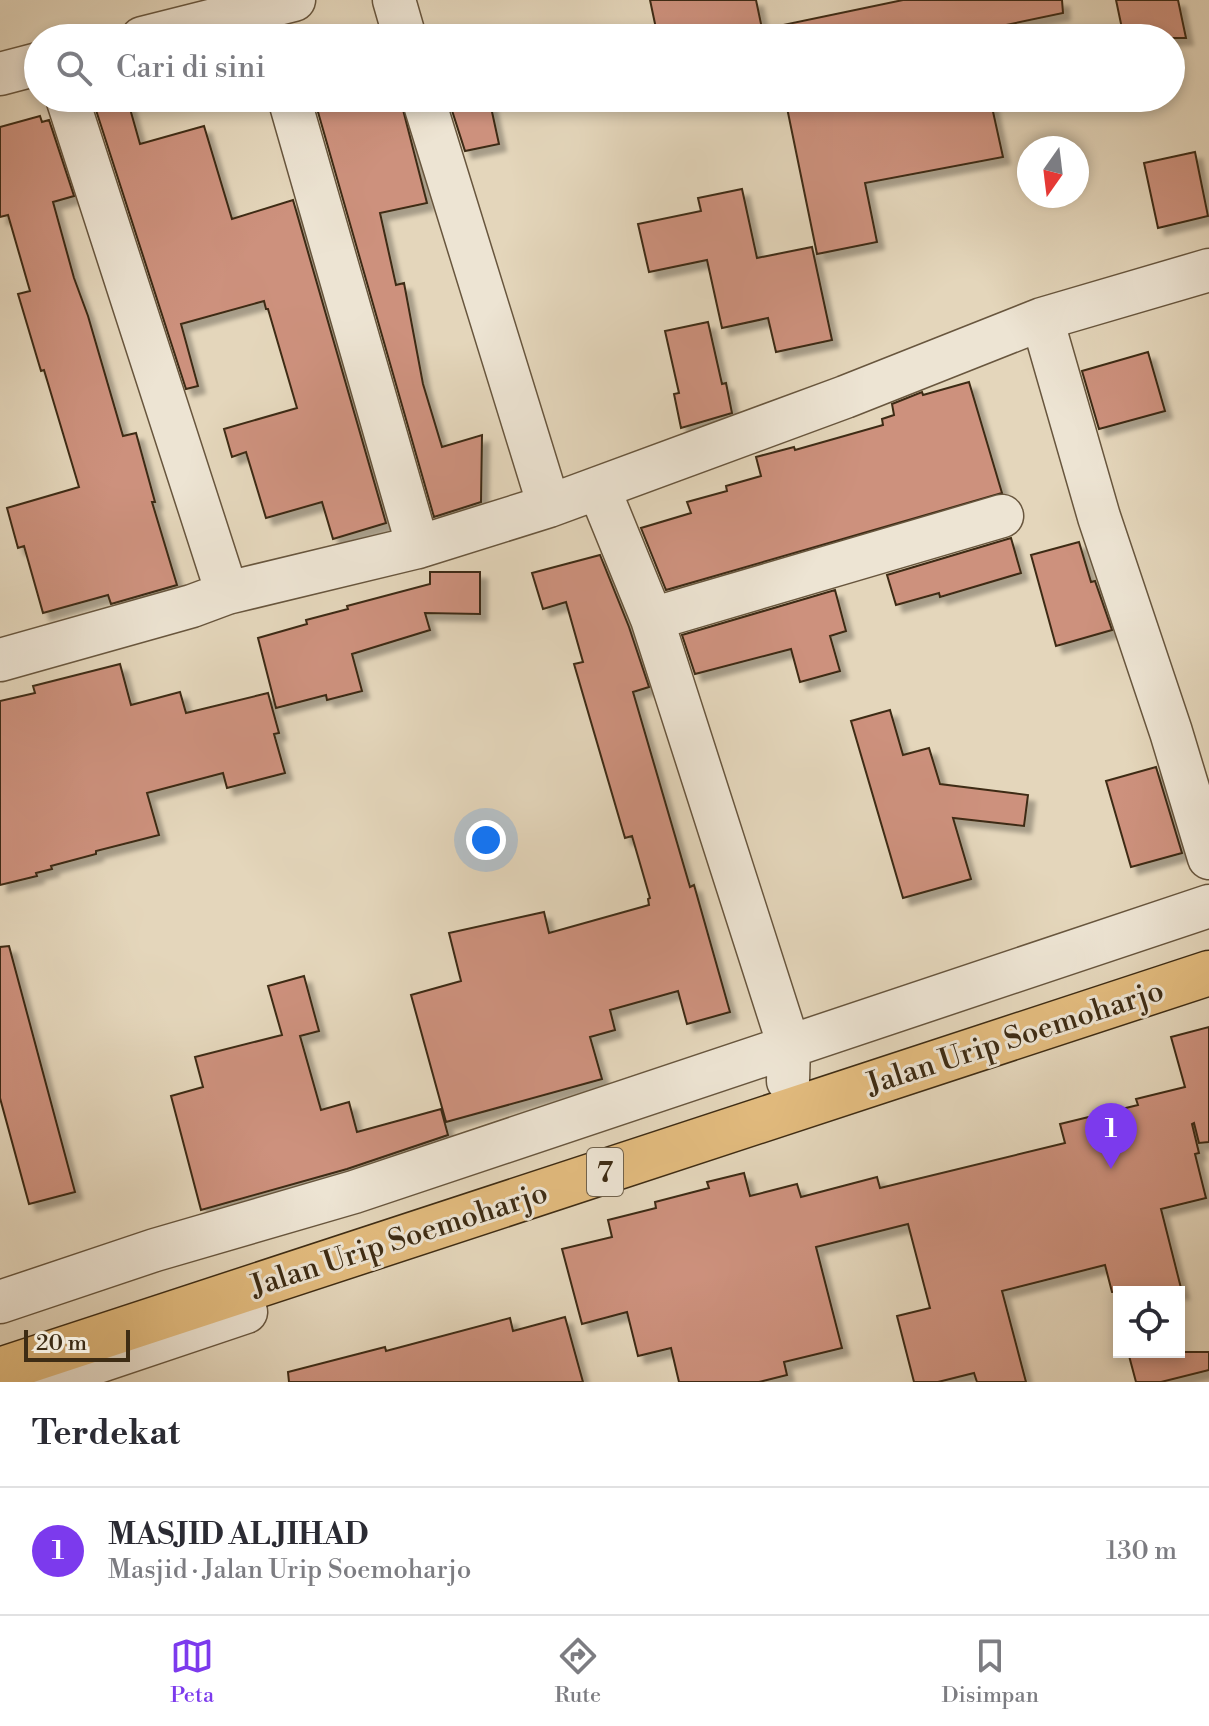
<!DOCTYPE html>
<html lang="id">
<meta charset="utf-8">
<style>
:root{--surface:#fff;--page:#f2f2f3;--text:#2b2b33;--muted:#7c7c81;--line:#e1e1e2;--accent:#7c3aed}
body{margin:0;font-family:"Libre Bodoni",serif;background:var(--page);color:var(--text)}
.controls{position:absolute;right:24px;bottom:24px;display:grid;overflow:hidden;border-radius:0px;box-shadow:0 4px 12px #0003}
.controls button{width:72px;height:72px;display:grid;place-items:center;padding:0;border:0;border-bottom:2px solid var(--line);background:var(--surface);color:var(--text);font:40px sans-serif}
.compass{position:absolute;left:1017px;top:136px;width:72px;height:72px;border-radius:50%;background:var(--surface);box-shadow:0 4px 12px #0003;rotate:194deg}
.scale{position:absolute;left:24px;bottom:20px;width:106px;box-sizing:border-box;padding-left:8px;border:4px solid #3e2c14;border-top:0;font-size:22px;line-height:28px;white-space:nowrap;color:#3e2c14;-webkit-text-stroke:6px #ede4d3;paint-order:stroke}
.you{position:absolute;left:486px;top:840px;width:28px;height:28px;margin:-20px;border:6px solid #fff;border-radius:50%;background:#1a73e8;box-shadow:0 0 0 12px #1a73e833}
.badge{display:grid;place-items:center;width:52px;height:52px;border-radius:50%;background:var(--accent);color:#fff;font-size:26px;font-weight:700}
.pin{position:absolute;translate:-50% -66px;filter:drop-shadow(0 2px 4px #0008)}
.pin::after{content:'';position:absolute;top:42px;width:28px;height:24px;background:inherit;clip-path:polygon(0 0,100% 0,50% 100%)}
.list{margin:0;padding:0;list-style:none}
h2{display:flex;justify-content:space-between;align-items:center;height:104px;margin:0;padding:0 32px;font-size:34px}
h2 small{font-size:26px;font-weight:400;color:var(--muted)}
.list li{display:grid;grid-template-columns:52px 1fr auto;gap:24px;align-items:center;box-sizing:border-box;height:128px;padding:0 32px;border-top:2px solid var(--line)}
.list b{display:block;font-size:30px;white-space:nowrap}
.list p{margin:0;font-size:26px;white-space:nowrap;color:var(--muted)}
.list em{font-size:26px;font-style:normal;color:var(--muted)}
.icon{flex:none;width:44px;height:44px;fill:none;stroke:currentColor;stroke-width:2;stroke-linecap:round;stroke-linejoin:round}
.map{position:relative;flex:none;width:1209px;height:1382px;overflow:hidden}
.search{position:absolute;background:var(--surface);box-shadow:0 4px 12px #0003;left:24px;right:24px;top:24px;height:88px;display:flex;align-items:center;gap:20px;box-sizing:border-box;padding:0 28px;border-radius:44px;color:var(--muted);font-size:30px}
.sheet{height:232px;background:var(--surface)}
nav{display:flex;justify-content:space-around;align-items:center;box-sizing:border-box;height:112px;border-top:2px solid var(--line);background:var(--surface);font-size:22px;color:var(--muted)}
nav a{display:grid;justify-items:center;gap:4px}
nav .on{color:var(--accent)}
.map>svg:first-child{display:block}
</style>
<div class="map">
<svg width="1209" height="1382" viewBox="0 0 1209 1382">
<defs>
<filter id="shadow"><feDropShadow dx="7" dy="7" stdDeviation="2" flood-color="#0004"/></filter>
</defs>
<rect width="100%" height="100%" fill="#e4d6bb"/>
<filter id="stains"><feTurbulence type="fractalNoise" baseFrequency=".0025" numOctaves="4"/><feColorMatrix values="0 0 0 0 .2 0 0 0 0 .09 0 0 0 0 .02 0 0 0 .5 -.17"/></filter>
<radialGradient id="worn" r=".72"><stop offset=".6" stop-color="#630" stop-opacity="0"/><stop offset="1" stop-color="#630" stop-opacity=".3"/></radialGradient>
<path fill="#cd917d" stroke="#3e2c14" stroke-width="2" filter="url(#shadow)" d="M650,0H756L764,38H658Z
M903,0H1062L1063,13L982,30L984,38H784L783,25Z
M1116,0H1178L1186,38H1124Z
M127,98L140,144L204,126L232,219L293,200L386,523L333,539L322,502L266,518L246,452L232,457L224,429L297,408L268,309H266L264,301L181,324L198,386L186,389L95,107Z
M350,98H400L427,203L380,213L396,285L404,283L423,384L442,447L482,435L481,502L434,517L316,105Z
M448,98H489L499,144L465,151Z
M785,98H990L1003,157L865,183L877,242L817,254Z
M40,116L42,122L49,120L74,196L53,202L74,278L88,316L123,436L136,433L155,502H152L177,585L111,604L108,595L43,613L24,546L18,548L7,508L79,487L44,370L41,371L18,294L30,291L8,215L0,217V127Z
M1195,152L1208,216L1158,228L1144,163Z
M742,189L757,258L812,247L832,340L776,352L768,318L722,328L707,260L649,272L638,224L701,211L698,198Z
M708,322L722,384L726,383L732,413L681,428L674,394L679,393L665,331Z
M1148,352L1165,411L1099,429L1082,371Z
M969,382L1002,493L666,590L641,528L691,513L687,502L727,491L726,486L761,476L756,457L794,447L795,450L883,425L882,419L894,415L892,404L922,392L923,395Z
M1011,538L1021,573L940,597L939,593L896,605L887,575Z
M1079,542L1091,582L1095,581L1112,630L1056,646L1031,555Z
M600,555L629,627L649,687L633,692L690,887L694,885L730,1012L687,1024L678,991L610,1010L615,1030L590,1037L602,1079L446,1122L411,995L461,981L449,933L544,912L549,933L649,905L648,899L650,898L632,836L625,838L574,664L583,662L566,602L543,609L532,573Z
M430,572H480V614L425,613L430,630L352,654L362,691L327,700L326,695L276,708L258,638L307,624L306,620L348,609L347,606L430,584Z
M835,590L846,631L830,636L840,671L800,682L791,649L695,674L682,635Z
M120,664L131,705L180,692L186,713L268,693L279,733L274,734L285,773L227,788L223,773L147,793L159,835L96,851V854L51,866L52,869L36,873L37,876L0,885V701L35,693L33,686Z
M890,710L903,755L929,748L940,784L1028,795L1024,826L953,818L971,879L903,898L851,721Z
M1156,767L1182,853L1131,867L1106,781Z
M9,946L75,1192L29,1204L0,1098V947Z
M304,976L319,1031L300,1036L321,1110L349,1102L357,1132L441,1109L448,1135L347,1169L201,1210L171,1096L203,1087L195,1057L282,1035L268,986Z
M1209,1027V1142L1199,1143L1194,1123L1192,1124L1199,1153L1195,1154L1206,1198L1161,1209L1182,1292H1112L1105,1265L1002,1291L1026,1382H977L974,1373L938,1382H914L897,1316L930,1308L908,1224L816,1247L842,1348L784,1362L787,1375L759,1382H679L671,1348L638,1356L627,1312L582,1324L562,1249L612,1237L608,1220L656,1208L655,1202L709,1188L707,1182L744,1173L750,1196L797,1184L801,1197L877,1177L880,1188L1065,1143L1060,1124L1138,1105L1136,1099L1185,1087L1171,1037Z
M565,1317L583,1382H289L288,1372L385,1347L386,1351L510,1318L513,1331Z
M1128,1352H1209V1370L1161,1382H1136Z"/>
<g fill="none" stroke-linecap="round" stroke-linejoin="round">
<defs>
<path id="minor" d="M394,0L405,38
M142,38L294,0
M0,74L38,64
M67,98L227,593
M289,98L418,547
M423,98L549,506
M1042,319L1099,517L1171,732L1209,858
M599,489L652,619L789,1046L788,1081
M652,619L1002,516
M0,660L192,606L227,593L418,547L549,506L845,397L1042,319L1209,270
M0,1302L155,1250L354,1192L1209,906
M38,1382L246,1312"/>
<path id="highway" d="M0,1370L1209,973"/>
</defs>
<use href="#minor" stroke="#68563e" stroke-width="45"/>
<use href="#highway" stroke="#3e2c14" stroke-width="47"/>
<use href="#minor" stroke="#ede4d3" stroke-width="42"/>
<use href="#highway" stroke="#e2bb7e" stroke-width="44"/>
</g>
<g text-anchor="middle" stroke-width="6" stroke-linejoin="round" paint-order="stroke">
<rect fill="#ede4d3" stroke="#72634d" stroke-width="2" x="587" y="1148" width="36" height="48" rx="6"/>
<g font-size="28" font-weight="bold" fill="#3e2c14">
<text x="605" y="1182">7</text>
</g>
<g font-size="30" fill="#3e2c14" stroke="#ede4d3">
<text transform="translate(1015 1037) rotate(-18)" y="10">Jalan Urip Soemoharjo</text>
<text transform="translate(399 1239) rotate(-18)" y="10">Jalan Urip Soemoharjo</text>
</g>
</g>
<rect width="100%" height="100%" filter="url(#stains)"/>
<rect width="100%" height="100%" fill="url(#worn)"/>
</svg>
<div class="controls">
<button><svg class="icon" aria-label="locate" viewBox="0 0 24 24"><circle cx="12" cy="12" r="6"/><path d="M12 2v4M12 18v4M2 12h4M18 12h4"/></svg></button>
</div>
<svg class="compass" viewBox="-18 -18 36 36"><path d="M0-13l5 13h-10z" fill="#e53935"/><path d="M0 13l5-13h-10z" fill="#7c7c81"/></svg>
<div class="scale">20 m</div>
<div class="you"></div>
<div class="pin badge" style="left:1111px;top:1169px">1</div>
<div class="search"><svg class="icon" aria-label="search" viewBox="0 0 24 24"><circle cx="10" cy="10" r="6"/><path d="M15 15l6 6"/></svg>Cari di sini</div>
</div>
<section class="sheet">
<h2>Terdekat<small></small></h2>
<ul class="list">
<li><span class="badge">1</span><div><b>MASJID AL JIHAD</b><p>Masjid · Jalan Urip Soemoharjo</p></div><em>130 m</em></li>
</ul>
</section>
<nav>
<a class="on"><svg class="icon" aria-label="map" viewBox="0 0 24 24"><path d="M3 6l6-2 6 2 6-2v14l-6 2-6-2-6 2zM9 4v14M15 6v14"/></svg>Peta</a>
<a><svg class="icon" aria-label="directions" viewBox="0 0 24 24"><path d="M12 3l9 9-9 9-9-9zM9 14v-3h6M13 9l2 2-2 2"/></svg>Rute</a>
<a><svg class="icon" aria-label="saved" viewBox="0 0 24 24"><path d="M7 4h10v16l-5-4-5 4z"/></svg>Disimpan</a>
</nav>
